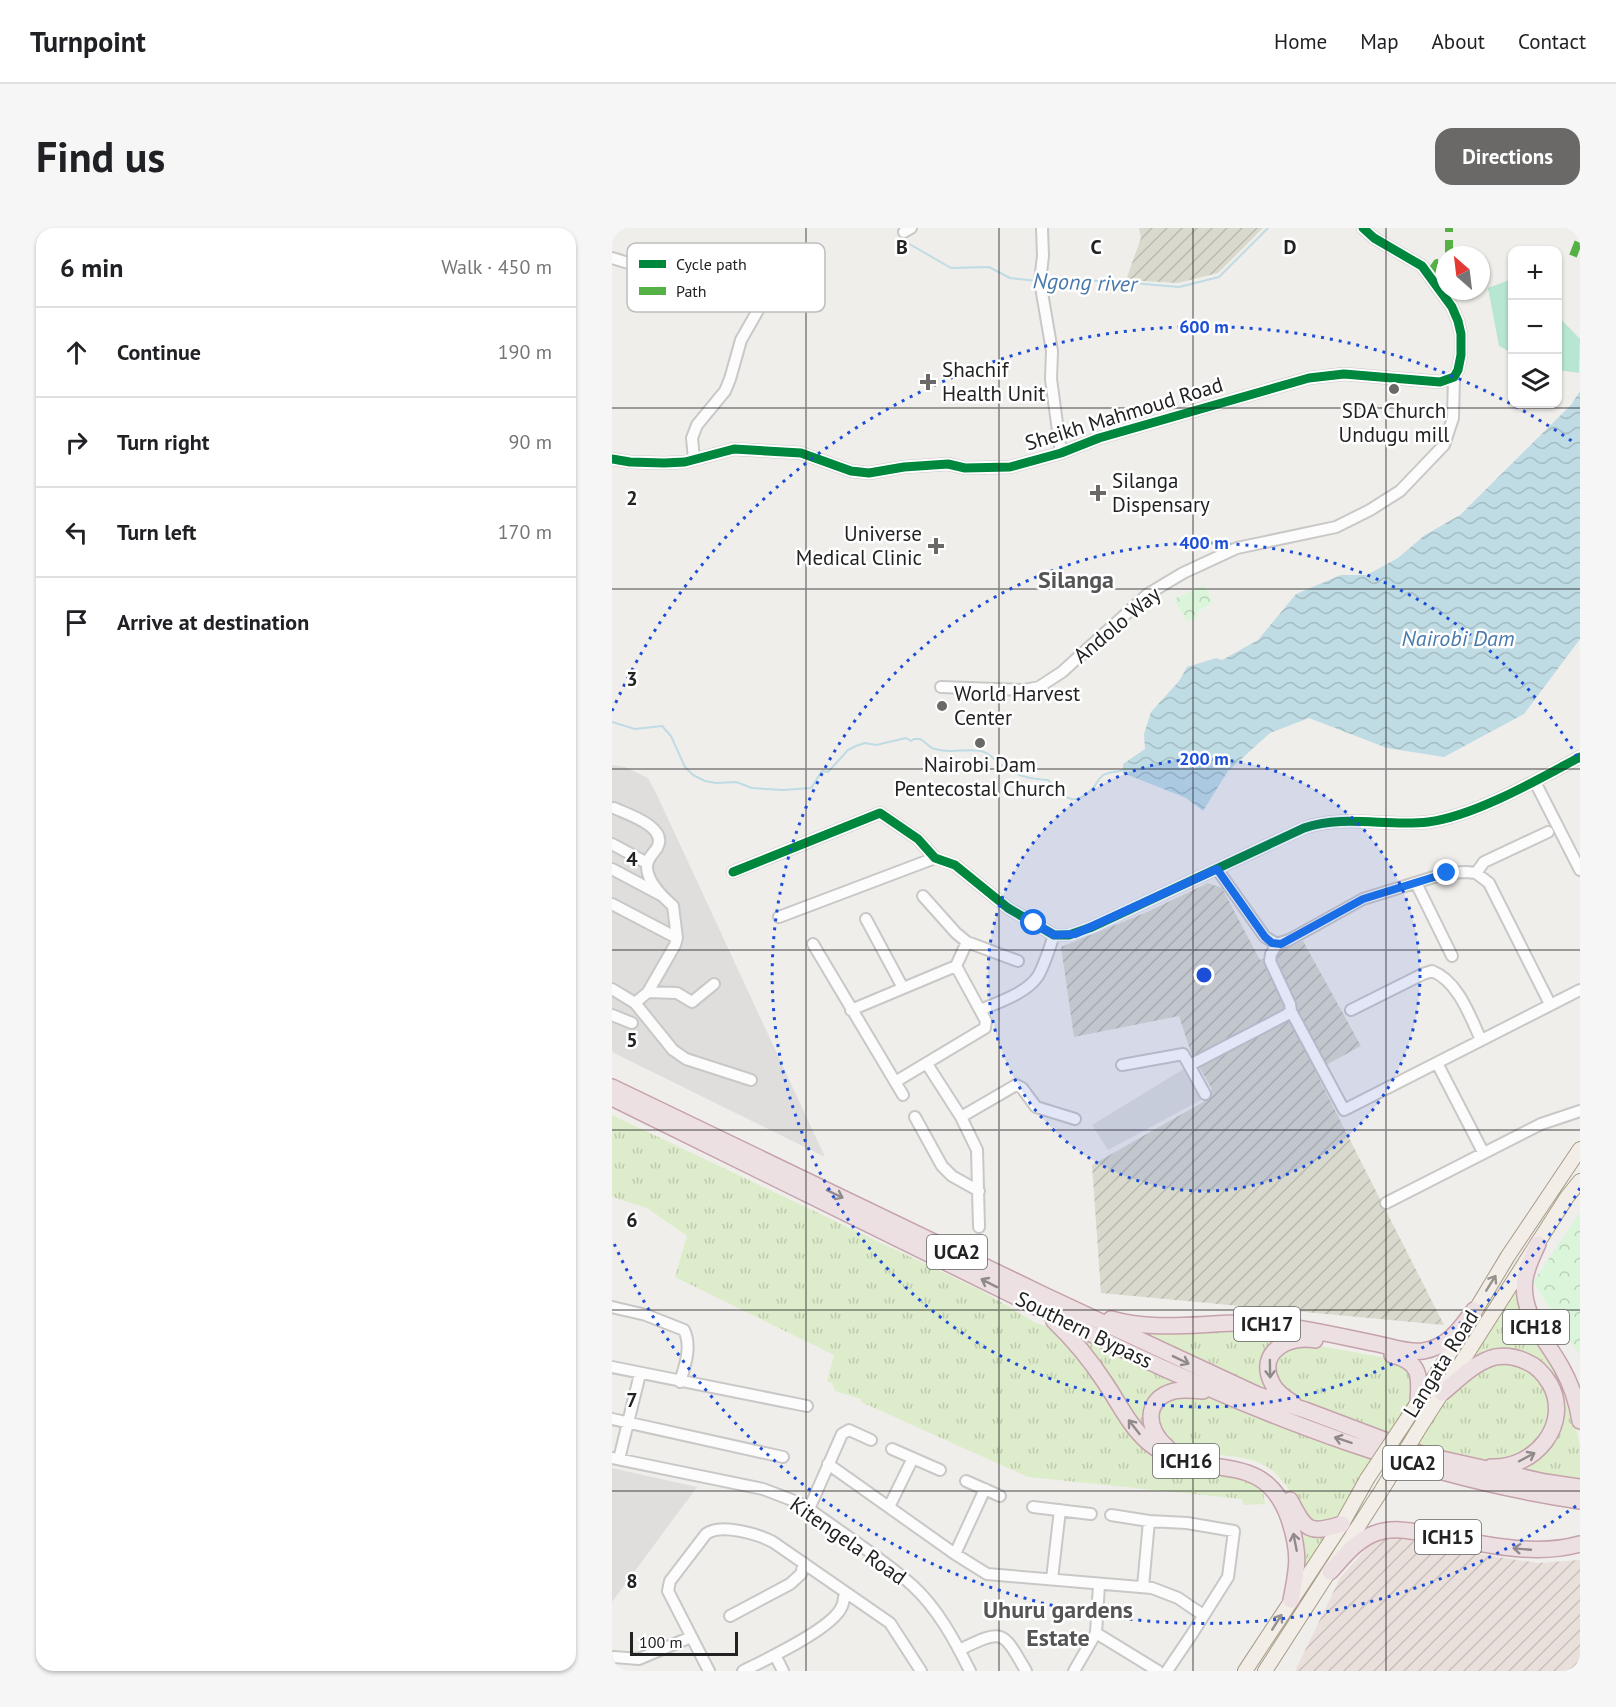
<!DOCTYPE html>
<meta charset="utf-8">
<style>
:root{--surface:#fff;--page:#f6f6f6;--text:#202124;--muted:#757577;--line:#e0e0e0;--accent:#6a6968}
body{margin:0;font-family:"PT Sans",sans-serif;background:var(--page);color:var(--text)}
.controls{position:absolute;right:18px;top:18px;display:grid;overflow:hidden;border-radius:12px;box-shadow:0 2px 4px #0004}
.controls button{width:54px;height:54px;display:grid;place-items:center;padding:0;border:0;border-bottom:2px solid var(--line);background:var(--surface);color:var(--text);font:30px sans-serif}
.compass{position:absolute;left:824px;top:18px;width:54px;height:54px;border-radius:50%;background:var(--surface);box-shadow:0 2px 4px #0004;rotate:332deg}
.scale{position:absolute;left:18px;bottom:15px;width:108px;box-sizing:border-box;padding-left:6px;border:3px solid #222;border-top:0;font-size:16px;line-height:21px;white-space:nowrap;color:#222;-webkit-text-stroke:4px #fff;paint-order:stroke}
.stop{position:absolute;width:18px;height:18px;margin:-14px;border:4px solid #1a73e8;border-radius:50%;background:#fff}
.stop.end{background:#1a73e8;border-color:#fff;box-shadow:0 2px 6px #0008}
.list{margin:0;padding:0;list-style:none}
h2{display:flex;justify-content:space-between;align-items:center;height:78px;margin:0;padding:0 24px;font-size:26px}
h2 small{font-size:20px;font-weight:400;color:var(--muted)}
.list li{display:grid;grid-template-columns:39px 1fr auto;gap:18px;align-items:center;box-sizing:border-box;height:90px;padding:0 24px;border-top:2px solid var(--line)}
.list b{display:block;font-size:22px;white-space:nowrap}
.list em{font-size:20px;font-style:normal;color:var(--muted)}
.icon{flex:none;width:33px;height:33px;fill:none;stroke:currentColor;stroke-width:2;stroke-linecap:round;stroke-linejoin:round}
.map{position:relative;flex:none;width:968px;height:1443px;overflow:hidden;border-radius:18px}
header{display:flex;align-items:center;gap:36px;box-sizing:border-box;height:84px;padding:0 30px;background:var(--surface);border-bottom:2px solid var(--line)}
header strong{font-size:28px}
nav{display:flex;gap:33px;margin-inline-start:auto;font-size:21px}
.intro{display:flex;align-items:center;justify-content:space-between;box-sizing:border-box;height:144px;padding:0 36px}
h1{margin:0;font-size:42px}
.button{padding:15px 27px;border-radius:18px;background:var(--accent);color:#fff;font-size:21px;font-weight:700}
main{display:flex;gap:36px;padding:0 36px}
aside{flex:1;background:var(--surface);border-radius:18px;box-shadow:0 2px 4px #0004}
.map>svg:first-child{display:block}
</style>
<header>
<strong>Turnpoint</strong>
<nav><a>Home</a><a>Map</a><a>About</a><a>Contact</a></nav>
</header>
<div class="intro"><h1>Find us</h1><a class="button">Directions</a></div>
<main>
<aside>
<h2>6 min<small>Walk · 450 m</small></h2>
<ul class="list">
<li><svg class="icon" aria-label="ahead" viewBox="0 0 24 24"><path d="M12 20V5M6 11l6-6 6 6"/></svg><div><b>Continue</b></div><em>190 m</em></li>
<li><svg class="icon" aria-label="right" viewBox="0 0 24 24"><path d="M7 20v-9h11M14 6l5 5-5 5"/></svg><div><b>Turn right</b></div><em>90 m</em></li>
<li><svg class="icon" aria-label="left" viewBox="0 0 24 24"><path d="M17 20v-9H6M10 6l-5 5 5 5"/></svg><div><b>Turn left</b></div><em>170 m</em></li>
<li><svg class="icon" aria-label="arrive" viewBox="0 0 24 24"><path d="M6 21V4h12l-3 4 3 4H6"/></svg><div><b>Arrive at destination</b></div></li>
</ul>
</aside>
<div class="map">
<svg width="968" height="1443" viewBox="0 0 968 1443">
<defs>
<pattern id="military-furrows" width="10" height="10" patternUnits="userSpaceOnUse" patternTransform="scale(1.5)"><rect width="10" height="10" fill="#eae0db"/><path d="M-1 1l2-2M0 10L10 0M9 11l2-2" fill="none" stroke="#c8c0bc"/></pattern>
<pattern id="construction-furrows" width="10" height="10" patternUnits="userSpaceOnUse" patternTransform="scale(1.5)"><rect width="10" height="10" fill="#d9d9cd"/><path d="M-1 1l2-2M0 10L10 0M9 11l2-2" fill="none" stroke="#babab0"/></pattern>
<pattern id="grass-tufts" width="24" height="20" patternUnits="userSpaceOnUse" patternTransform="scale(1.5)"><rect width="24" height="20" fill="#ddeccb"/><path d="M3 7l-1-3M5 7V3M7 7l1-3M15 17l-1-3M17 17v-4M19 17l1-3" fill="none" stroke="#bdcaae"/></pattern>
<pattern id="park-crowns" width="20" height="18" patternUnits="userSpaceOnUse" patternTransform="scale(1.5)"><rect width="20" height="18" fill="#daf5da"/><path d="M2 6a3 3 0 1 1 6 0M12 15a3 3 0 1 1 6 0" fill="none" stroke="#bbd2bb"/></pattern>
<pattern id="water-waves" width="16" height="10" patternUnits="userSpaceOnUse" patternTransform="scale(1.5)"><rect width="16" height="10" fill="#bfdbe3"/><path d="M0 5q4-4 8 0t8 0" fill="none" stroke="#a4bcc2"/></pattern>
</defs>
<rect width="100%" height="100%" fill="#f0eeeb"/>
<path fill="#dfdedc" d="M0,537L13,539L36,550L45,567L213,929L0,824Z
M578,837L591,871L496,922L480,897Z
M0,1240L85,1259L0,1374Z"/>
<path fill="url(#military-furrows)" d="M778,1308L842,1322L926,1335L968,1332V1443H683L728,1350L760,1314Z"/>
<path fill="url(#construction-furrows)" d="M527,0H651L606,45L566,55L514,52L529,10Z
M596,655L610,660L648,732L691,713L749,818L703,843L832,1097L489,1065L480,937L593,873L600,861L579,825L567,788L462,809L449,719L535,684Z"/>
<path fill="url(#grass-tufts)" d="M0,887L370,1063L424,1095L439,1100L464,1126L530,1216L641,1253L651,1264L653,1276L632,1277L630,1271L416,1249L249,1174V1171L223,1163L220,1155L215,1153L222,1127L63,1049L75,1008L35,980L0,969Z
M910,1046L955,1161L968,1218V1253L894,1242L922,1230L949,1177L908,1126L849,1140Z
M447,1093L584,1160L545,1165L541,1212Z
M609,1099L682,1105L656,1124L668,1169L518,1104Z
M692,1115L774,1130L793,1137C811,1168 793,1181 776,1207C750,1198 653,1173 663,1135C667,1121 679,1118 692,1115Z
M892,1133L908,1136L922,1146L938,1170L936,1197L917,1221L899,1228L876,1233L805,1217L835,1168L866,1141Z
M575,1166L598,1169L765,1228L729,1290L719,1296L695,1293C684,1274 675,1253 657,1240C629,1220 573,1233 554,1212C549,1207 546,1194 543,1186L549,1174Z
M685,1300L720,1303L687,1356Z"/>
<path fill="url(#park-crowns)" d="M592,357L601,374L585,384V390L575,394L562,371Z
M968,984V1128L921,1054Z"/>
<path fill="#b7e6d2" d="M900,51V125L887,118L876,60Z
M945,87L968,111L967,145L946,142Z"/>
<path fill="url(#water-waves)" d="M968,163V411L912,486L832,529L775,520L697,490L658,505L616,543L591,583L574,570L511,545V536L533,521L532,506L539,484L567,453L575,439L604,430L610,432L646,412L684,366L729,347H755L786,330L813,307L848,287L959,177Z"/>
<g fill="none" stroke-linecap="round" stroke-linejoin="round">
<path stroke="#bfdbe3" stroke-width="2" d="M292,8L294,14L339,40L377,39L398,50L425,53
M431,53L475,51L494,55L509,54L567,59L607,49L656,0
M0,494L23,501L50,498L59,508L73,539L81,547L93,553L104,555L124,554L140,560L171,562L199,560L210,543L216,544L236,522L244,518L253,515L264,517L294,510L299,513L302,511H308C313,513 317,520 323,521C339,526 353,520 369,523C378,525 381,531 388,536C403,548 418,551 436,552C454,569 460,582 482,559C485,555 486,551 490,548C498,542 505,545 512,542"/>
<defs>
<path id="minor" d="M430,0L431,28L428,53L440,123L439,151L449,225
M292,4L299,0
M0,30L52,46L82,50L149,77L129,112L118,151L113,163L85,197L80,210L82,231
M0,231L18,234L52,235L73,234L122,221L189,225L239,243L257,245L292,239L336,236L353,240L398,239L449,225L487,210L697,150L732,146L828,154L842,149L846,142L849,127V106L846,93L840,79L810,38L762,10L751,0
M329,459L412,462L427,459L450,444L536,366L571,345L625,320L724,299L758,282L788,263L832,217L841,190L842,149
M923,554L968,642
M2,580C15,586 57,599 45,620C41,626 34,631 35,640C36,655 51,669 61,678L65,710L63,717L36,764L23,775L61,822L74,831L139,852
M0,616L35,635
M0,641L49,667
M605,641L653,709L665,716L677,712L751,671L835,645L854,644L864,645L877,655L938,776
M121,644L268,585L306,611L323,630L343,637L396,680L442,707H457L480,699L692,600C732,586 775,599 816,594C863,588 927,551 968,529
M864,645L872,634L936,604
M804,655L840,728
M311,668L344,705L355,714L406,733
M0,676L65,710
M167,689L323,630
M254,691L291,760
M201,716L291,867
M344,738L355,714
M0,761L23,775
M36,764L65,765L80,774L102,756
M239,782L344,738L374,793L373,800L283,854
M368,782C387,774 415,765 426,748C432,738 438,719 442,707
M739,782L811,746L820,743C846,753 858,788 869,812
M679,783L732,882L968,762
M0,787L20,795
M825,835L871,924
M315,836L349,889L365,922L367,999
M510,837L571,826L593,866
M578,837L674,787L679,783L678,776L658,733L659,726L665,716
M303,889L330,938L340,948L367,963
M349,889L404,857L410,860L424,879L463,891
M774,975L929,896L968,883
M0,1079L34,1087L72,1102C80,1118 73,1138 68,1154
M0,1139L195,1178
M0,1191L171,1229
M280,1221L328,1242
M0,1230L151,1261L185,1274L197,1281C231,1306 270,1330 301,1358C326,1381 343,1413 358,1443
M7,1231L28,1146
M216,1236L343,1326L375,1346L540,1360L566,1370L591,1387
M354,1253L388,1268
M277,1279L301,1230
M421,1279L479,1286
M197,1281L230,1206L237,1202L259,1212
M499,1287L537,1293L575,1295L622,1303L616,1349L580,1406L555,1443
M343,1326L373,1261
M440,1351L448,1282
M531,1359L537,1293
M118,1388L178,1356L189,1346L192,1335
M484,1405L546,1443
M347,1422C391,1401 390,1401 414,1443
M163,1427L171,1443
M2,1429L27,1431L79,1409
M97,1443L56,1363L58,1353L94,1306C109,1295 146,1306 161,1314L278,1395L309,1443
M131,1443C153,1432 222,1400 230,1378C232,1374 232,1368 233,1364
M462,1443L484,1405L487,1357"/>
<path id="major" d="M793,1194L831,1136L896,1028L968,921
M805,1204L955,969L968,953
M633,1443L730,1296L755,1251
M653,1443L771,1260"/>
<path id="highway" d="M0,859L434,1068L646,1167L693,1182L812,1227L933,1254L968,1259
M0,870L514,1123C657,1190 810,1250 968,1273
M926,1016C921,1027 915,1038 913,1051C908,1086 934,1111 950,1140C959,1156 965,1174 968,1193
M499,1091C551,1106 605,1091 658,1096C694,1100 730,1109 766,1116C780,1119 796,1125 811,1123C836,1119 848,1101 862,1082
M442,1093C462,1112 479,1133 494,1156C508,1177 518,1199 537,1215C587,1257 651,1215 677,1291C688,1325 686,1338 679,1372
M780,1127C809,1134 808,1148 806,1174
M830,1165C846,1152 863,1134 883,1129C894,1127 905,1129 915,1134C925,1138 932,1146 938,1156C960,1196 923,1241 879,1239
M681,1175C673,1170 664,1164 660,1155C644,1124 677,1107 703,1112
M555,1219C534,1202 531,1171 562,1163C571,1161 581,1162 591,1163
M678,1272C694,1302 696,1307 730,1296
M718,1344C730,1331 742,1315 759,1307C781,1297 804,1304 827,1308C872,1316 923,1329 968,1316"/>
</defs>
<use href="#minor" stroke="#c9c8c7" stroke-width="14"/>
<use href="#major" stroke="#a79c86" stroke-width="16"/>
<use href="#highway" stroke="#c5a2ac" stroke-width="18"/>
<use href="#minor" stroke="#fdfcfc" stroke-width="10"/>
<use href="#major" stroke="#f3ede7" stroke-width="14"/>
<use href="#highway" stroke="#ece0e2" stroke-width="15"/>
<defs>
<path id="major-bridge" d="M755,1251L793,1194
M771,1260L805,1204"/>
</defs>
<use href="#major-bridge" stroke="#a79c86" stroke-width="16" stroke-linecap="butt"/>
<use href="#major-bridge" stroke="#f3ede7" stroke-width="14"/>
<path stroke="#55b145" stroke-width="8" stroke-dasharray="15 8" stroke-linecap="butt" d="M837,27V0
M961,28L968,10
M817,46L825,35L833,34"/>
<defs>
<path id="cycleway" d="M0,231L18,234L52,235L73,234L122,221L189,225L239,243L257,245L292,239L336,236L353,240L398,239L449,225L487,210L697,150L732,146L828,154L842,149L846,142L849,127V106L846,93L840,79L810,38L762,10L751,0
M121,644L268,585L306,611L323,630L343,637L396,680L442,707H457L480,699L692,600C732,586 775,599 816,594C863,588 927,551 968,529"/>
</defs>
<use href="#cycleway" stroke="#fff" stroke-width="13"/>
<use href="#cycleway" stroke="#00873e" stroke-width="9"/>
</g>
<defs><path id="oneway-shaft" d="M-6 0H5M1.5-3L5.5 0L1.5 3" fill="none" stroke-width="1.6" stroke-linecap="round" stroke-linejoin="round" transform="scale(1.5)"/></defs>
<g stroke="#918a8c">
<use href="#oneway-shaft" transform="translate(223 966) rotate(26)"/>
<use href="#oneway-shaft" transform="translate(377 1055) rotate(-153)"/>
<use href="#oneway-shaft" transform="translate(569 1132) rotate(26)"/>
<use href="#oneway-shaft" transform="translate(658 1141) rotate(89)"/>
<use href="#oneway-shaft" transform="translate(522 1199) rotate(-128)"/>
<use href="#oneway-shaft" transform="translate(731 1212) rotate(-162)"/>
<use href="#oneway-shaft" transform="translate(915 1229) rotate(-28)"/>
<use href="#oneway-shaft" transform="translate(683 1314) rotate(-101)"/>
<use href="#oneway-shaft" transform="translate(910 1321) rotate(-175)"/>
</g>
<g stroke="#95928e">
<use href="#oneway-shaft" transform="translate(879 1055) rotate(-58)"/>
<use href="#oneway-shaft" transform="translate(665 1394) rotate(-58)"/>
</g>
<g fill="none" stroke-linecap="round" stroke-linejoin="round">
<path stroke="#1a73e8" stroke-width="8" d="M422,695L442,707L463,706L605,641L653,709L660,715L669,716L751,671L835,645"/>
</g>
<path fill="none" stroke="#222" stroke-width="1.5" stroke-opacity="0.55" d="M194,0V1443M387,0V1443M581,0V1443M774,0V1443M0,180H968M0,361H968M0,541H968M0,722H968M0,902H968M0,1082H968M0,1263H968"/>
<circle cx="592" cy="747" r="216" fill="#1d4ed8" fill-opacity=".12"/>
<g fill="none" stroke="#1d4ed8" stroke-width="3" stroke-dasharray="3 6">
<circle cx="592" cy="747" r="216"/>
<path d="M968 960A432 432 0 1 1 968 534"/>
<path d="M964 1278A648 648 0 0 1 0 1011M0 483A648 648 0 0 1 964 216"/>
</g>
<g fill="#6a6968" stroke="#fff" stroke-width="2">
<path d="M313 145h6v6h6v6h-6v6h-6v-6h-6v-6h6z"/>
<circle cx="782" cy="161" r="6"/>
<path d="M483 256h6v6h6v6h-6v6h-6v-6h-6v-6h6z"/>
<path d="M321 309h6v6h6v6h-6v6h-6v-6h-6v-6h6z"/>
<circle cx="330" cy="478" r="6"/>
<circle cx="368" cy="515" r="6"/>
</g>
<g text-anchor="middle" stroke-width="5" stroke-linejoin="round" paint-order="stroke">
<g fill="#fff" stroke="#646464" stroke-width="1.5">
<rect x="315" y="1007" width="60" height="34" rx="4.5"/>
<rect x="622" y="1079" width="66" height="34" rx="4.5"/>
<rect x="891" y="1082" width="66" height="34" rx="4.5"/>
<rect x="541" y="1216" width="66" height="34" rx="4.5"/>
<rect x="771" y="1218" width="60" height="34" rx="4.5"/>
<rect x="803" y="1292" width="66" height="34" rx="4.5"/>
</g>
<g font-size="20" font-weight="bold" fill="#222">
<text x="345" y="1031">UCA2</text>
<text x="655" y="1103">ICH17</text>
<text x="924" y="1106">ICH18</text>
<text x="574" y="1240">ICH16</text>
<text x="801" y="1242">UCA2</text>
<text x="836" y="1316">ICH15</text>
</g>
<g font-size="21" fill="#222" stroke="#fff" text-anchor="start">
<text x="330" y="149">Shachif<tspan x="330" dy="24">Health Unit</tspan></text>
<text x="782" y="190" text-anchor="middle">SDA Church<tspan x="782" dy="24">Undugu mill</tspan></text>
<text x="500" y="260">Silanga<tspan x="500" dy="24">Dispensary</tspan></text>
<text x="310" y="313" text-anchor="end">Universe<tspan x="310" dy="24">Medical Clinic</tspan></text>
<text x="342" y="473">World Harvest<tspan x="342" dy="24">Center</tspan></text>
<text x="368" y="544" text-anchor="middle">Nairobi Dam<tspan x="368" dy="24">Pentecostal Church</tspan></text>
</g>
<g font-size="21" fill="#222" stroke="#fff">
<text transform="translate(512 186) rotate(-17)" y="7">Sheikh Mahmoud Road</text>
<text transform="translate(505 397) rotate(-40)" y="7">Andolo Way</text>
<text transform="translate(472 1102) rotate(26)" y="7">Southern Bypass</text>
<text transform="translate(829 1136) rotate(-58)" y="7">Langata Road</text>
<text transform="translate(236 1313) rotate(35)" y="7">Kitengela Road</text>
</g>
<g font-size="22" font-style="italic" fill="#4a7aab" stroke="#fff">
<text transform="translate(473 54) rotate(2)" y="8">Ngong river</text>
<text x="846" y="418">Nairobi Dam</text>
</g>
<g font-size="24" font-weight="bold" fill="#555" stroke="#fff">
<text x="464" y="360">Silanga</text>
<text x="446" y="1390">Uhuru gardens<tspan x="446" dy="28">Estate</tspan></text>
</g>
</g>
<rect x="15" y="15" width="198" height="69" rx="9" fill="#fff" stroke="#bdbdbd" stroke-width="1.5"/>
<rect x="27" y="32" width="27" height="8" fill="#00873e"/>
<rect x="27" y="59" width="27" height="8" fill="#55b145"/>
<g font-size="16" fill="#222">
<text x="64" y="42">Cycle path</text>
<text x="64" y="69">Path</text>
</g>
<g font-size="20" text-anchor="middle" font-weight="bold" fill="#222" stroke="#fff" stroke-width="5" stroke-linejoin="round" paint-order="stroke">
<text x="290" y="26">B</text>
<text x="484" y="26">C</text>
<text x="678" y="26">D</text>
<text x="20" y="277">2</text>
<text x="20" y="458">3</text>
<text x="20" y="638">4</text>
<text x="20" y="819">5</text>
<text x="20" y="999">6</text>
<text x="20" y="1179">7</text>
<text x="20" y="1360">8</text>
</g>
<circle cx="592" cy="747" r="9" fill="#1d4ed8" stroke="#fff" stroke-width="3"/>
<g font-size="18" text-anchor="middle" font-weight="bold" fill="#1d4ed8" stroke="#fff" stroke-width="5" stroke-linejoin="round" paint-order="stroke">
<text x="592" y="105">600 m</text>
<text x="592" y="321">400 m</text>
<text x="592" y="537">200 m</text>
</g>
</svg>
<div class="controls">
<button>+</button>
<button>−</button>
<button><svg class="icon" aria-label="layers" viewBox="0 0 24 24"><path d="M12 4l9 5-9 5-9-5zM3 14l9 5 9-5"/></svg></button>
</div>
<svg class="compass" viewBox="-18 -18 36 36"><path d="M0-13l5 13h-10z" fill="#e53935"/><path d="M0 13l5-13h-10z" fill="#757577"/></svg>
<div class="scale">100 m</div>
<div class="stop" style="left:422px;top:695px"></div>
<div class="stop end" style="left:835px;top:645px"></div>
</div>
</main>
